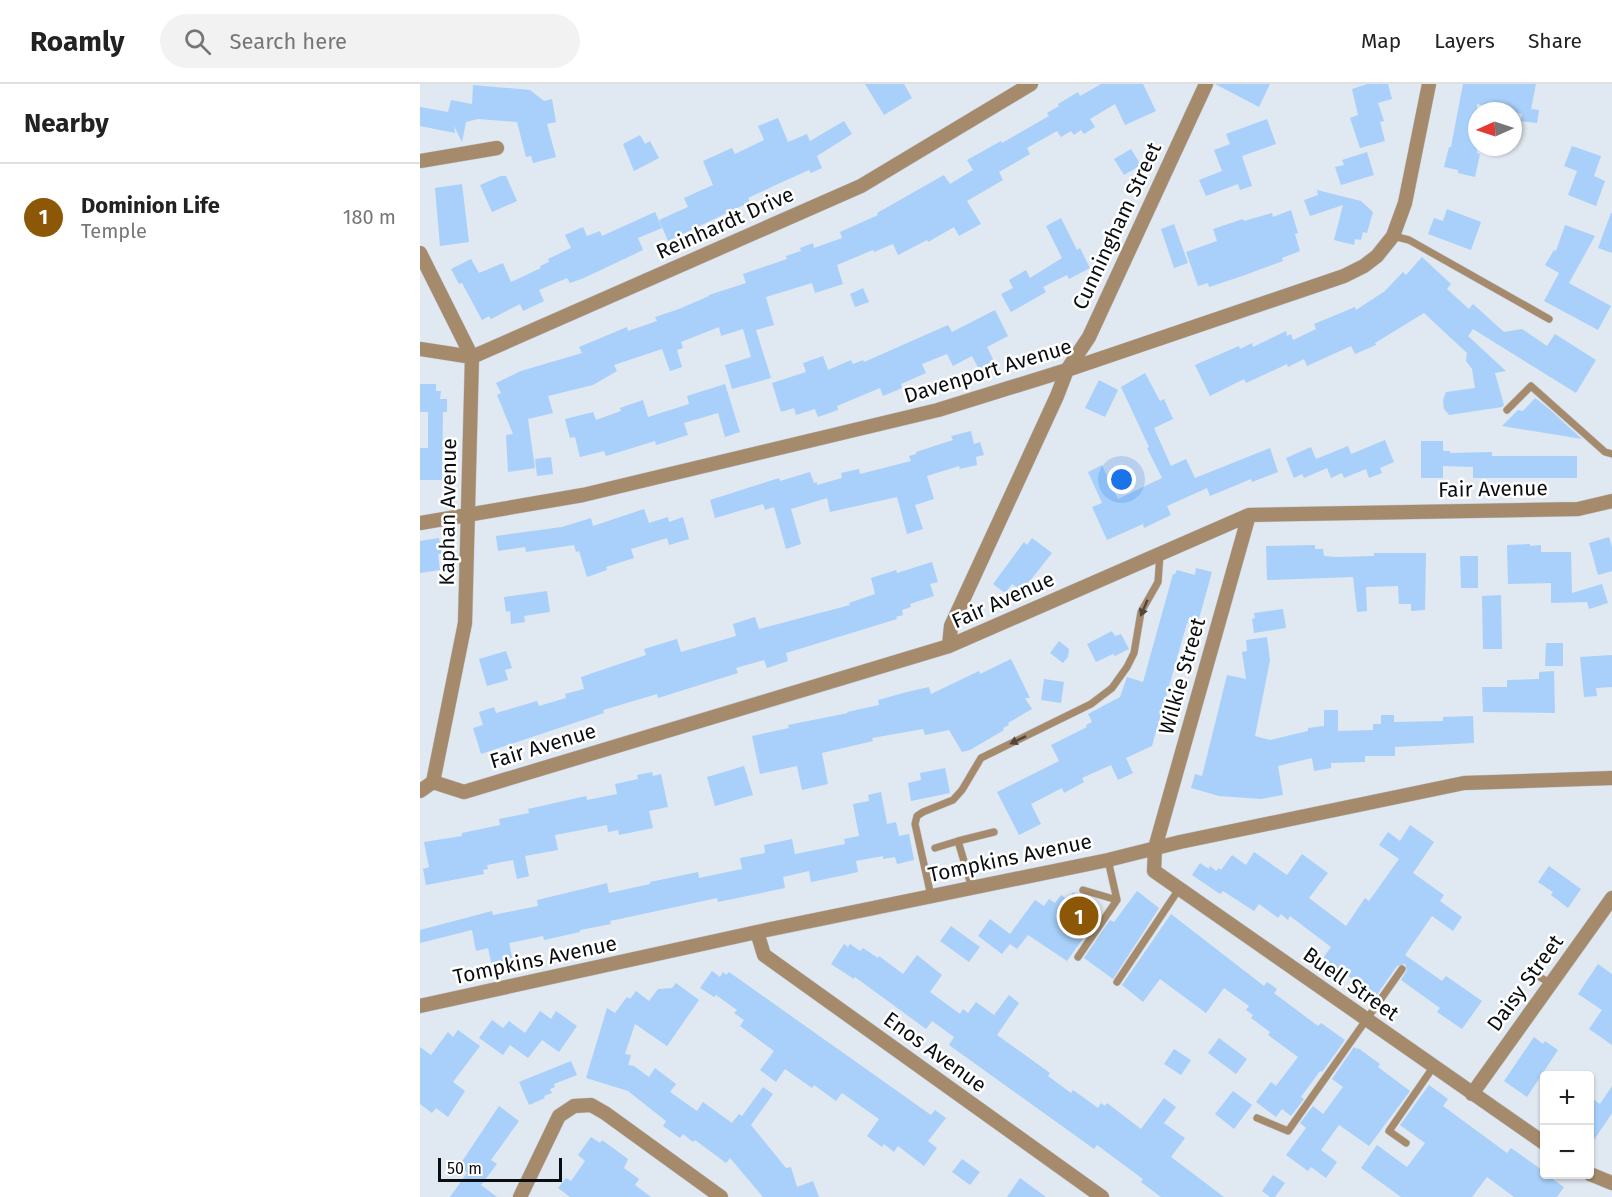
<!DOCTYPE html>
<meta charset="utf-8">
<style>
:root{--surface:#fff;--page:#f2f2f2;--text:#222;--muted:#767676;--line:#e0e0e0;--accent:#8c5707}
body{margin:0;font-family:"Fira Sans",sans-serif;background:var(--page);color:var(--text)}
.controls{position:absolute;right:18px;bottom:18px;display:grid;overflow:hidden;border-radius:6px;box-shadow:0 2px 4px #0004}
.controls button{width:54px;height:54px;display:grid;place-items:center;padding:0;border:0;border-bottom:2px solid var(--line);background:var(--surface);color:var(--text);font:30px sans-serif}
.compass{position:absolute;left:1048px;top:18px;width:54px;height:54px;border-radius:50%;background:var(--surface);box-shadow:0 2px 4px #0004;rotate:267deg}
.scale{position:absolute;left:18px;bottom:15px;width:124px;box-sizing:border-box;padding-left:6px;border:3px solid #0b0e11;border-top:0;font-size:16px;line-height:21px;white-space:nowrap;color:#0b0e11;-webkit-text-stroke:4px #fff;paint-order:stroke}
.you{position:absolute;left:702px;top:396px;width:21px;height:21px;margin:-15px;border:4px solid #fff;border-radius:50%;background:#1a73e8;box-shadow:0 0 0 9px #1a73e833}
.badge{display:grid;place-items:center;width:39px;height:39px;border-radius:50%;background:var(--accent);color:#fff;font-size:20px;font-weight:700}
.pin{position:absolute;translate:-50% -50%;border:3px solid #fff;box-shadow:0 2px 6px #0006}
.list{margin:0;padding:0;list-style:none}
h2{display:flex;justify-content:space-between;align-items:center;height:78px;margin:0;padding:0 24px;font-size:26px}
h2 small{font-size:20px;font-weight:400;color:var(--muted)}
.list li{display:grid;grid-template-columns:39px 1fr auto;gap:18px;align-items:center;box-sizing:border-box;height:108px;padding:0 24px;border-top:2px solid var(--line)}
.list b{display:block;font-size:22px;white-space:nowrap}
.list p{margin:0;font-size:20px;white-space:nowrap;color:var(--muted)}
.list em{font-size:20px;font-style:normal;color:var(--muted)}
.icon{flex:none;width:33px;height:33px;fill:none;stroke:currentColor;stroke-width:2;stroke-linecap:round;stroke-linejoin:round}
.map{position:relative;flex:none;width:1192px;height:1113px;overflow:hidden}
header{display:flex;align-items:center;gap:36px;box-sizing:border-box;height:84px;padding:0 30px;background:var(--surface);border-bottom:2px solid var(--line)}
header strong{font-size:28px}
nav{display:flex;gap:33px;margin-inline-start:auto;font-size:21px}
.search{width:420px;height:54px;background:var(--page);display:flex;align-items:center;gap:15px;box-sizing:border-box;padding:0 21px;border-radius:33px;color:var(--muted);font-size:22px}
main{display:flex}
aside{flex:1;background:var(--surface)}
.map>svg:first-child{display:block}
</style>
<header>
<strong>Roamly</strong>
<div class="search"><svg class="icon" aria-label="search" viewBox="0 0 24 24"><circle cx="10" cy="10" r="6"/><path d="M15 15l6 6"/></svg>Search here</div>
<nav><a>Map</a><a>Layers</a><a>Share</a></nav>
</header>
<main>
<aside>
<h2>Nearby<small></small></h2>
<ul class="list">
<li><span class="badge">1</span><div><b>Dominion Life</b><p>Temple</p></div><em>180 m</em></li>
</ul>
</aside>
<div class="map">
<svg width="1192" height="1113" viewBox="0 0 1192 1113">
<rect width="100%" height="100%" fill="#e0e8f1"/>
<path fill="#a8d0fa" d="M445,0H484L492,14L464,31Z
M681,0H723L736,27L705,41L695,20L670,35L675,43L664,50L661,46L654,51L651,47L641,53L637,47L607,64L610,70L579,88L583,96L547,117L561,140L539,152L534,143L508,158L507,156L478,171L473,160L454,168L453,166L417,181L423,200L395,209L392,199L346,213L354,241L336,246L351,294L312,305L305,281L331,273L323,245L301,252L299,243L261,258L263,264L257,266L262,283L250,287L242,265L194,281L197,287L173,301L128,312L133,329L108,335L115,384L88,388L86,351L93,350L77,311L81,309L76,299L101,287L162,269L159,263L207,243L208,247L237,237L235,233L259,225L289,212V211L326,199L323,190L367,175L366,172L381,167L380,164L393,159L394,164L422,154L420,148L458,131L457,129L524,91L530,100L553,86L547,76L581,57L582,59L629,32L627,29L639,22L638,20L658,8L660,12Z
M795,0H850L839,23Z
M947,0H968L972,15L958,19L964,37L960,38L965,57L940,64L930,34L938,31L932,5Z
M1043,0H1116L1111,25L1119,26L1117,39L1101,37L1102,30L1057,20V69L1060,70L1055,93L1038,89V86L1024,83L1029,63H1031Z
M53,1L110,6L124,17L132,15L136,38L127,40L136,73L113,79L111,72L106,73L97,38L58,35L46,38L42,58L34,42L35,49L0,42V23L28,28L31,16L52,20Z
M358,34L368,58L387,50L390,57L424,37L432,50L397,72L402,84L391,89L389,86L360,99L328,114L330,118L248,157L239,136L268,123L264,114L293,101L283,77L312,64L315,70L344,56L338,42Z
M847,35L856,60L822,72L832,102L820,106L818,100L786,112L779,96L802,87L794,66L810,60L806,50Z
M220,51L225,60L230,57L239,74L214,87L203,60Z
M1152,62L1181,72L1174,92L1185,97L1176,122L1148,111L1157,87L1144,82Z
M711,65L721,81L704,91L694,75Z
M947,68L954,91L921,101L915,83L924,81L922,76Z
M81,92H86L97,117L72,128L60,101Z
M42,100L49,158L20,162L15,104Z
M897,106L941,117L953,128L947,149L943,148L941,156L935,155L934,161L914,156L923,121L890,132L884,116L898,111Z
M1027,125L1061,138L1051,166L1008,150L1014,134L1023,137Z
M871,126L878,149L875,150L880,167L862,174L863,177L825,191L789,203L788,199L778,202L766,168L797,157L793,145L823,135L824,137L852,129L853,133Z
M235,128L242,144L218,154L223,166L164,194L150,199L147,194L119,206L124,217L103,227L100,220L71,235L69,232L62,236L42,199L39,200L31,185L51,175L59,189L83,179L91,198L121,184L120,182L129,178L128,175L151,164L145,151L163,143L167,152L180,147L182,152Z
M1191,129H1192V169L1178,164Z
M641,134L657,166L660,164L670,184L649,195L647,191L623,203L626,208L591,228L581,210L593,204L589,196L606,186L610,194L642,174L626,142Z
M754,140L768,179L754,184L741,145Z
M1145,141L1175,152L1149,199L1191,222L1178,246L1124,217L1139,189L1125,181L1134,166L1136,167Z
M1002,173L1031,200L1027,205L1049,225L1053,220L1084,248L1102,245L1127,262L1135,250L1176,276L1156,309L1053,245L1048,252L1086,287L1075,289L1084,321L1082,323L1029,331L1024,325L1023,316L1026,308L1055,304L1052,285L1046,277L1047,269L1004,229L955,259L956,261L935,270L931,262L887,282L884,275L868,283L867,280L826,299L824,295L790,312L775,281L819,262L820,265L832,259L833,263L866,247L867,252L871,250L873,256L896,245L894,240L935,223L936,226L965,207L983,188L986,191Z
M443,204L449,218L435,223L430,210Z
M575,226L588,252L567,263L576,281L561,289L552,272L533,282L527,270L502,280L506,289L481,300L482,304L463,312L460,304L417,322L418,326L398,333L395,325L376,331L374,324L361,328L352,299L386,288L383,279L403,272L408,286L431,276L433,280L443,276L444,278L528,241L532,248Z
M725,289L740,317L744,315L753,335L734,344L751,382L766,375L775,394L850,364L858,388L832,398L831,395L790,412L787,404L747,422L751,431L724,444L723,440L687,456L672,423L682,419L668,388L682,381L698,415L742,394L727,364L729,363L701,303Z
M679,296L698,306L685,333L665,324Z
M0,300H16V307H21L20,315H27V328H23L22,396H0V364H8V328H0Z
M305,300L320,348L305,353L298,329L264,339L268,351L236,361L235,357L186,372L184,367L160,373L155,353L150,354L145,335L173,328L176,336L201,327L200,324L223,316L228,333L269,320L267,312Z
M1115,314L1128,324L1162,355L1082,342L1098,326L1103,327Z
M551,347L554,360L560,358L564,371L556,373L557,381L540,385L539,382L507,392L514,415L495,421L503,445L487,450L477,413L410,428L407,414L371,425L381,460L366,465L354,423L345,426L343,420L295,434L290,416L359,394L360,397L390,388L394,399L397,398V401L422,394L421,389L439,385L440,390L491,377L489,372L496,370V368L533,356L531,352Z
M965,356L974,378L960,384L962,389L949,394L946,385L924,394L922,389L911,394L907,384L884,394L882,390L874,394L866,374L891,363L896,375L928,362L931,370Z
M1001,357H1023V367H1030V369L1072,368V372H1157V394H1053V383L1023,382V394H1001Z
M131,373L133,390L117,392L115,375Z
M224,425L229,439L248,433L249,438L263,433L269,455L249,461L247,454L211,465L214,474L186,483L187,486L167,493L159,467L156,468L154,461L106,468L105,463L78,467L76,452L142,443L171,434L173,442Z
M1189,453L1192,463V487L1178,491L1169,459Z
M19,454L22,470H18L20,486L0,489V457Z
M612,454L632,469L602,507L592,500L585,509L573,500L604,458L607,461Z
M1110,460V462L1121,461V468H1151L1152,509L1182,500L1188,519L1169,525L1167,518L1131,519V499L1088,500L1087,461Z
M895,461V465H903L904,472L916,473L954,472V469H1006L1005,526L991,527V520H979L978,502L946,503L947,527L937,528L933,493L847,496L846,462Z
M1040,472H1058V504H1041Z
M512,478L518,498L510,500L514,512L490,520L491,523L482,526L483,531L476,533L477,535L366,569L368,577L347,584L344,576L316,584L318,589L238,614L237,610L183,626L184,629L61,670L53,644L63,641L59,628L74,623L76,629L117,617L119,622L146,614L145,610L164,605L161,593L226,571L224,565L257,555L261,568L316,552L313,540L335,533L339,545L430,521L429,519L455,510L451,494L476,486L477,489Z
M776,484L792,488L777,542L767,539L732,662L706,674L713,689L698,696L691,681L662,694L664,698L644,709L642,704L611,720L621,740L599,751L577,708L639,677L631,661L667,643L666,641L672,638L668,630L700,613L707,593L723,598L753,490H755L757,486L775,491Z
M127,507L130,528L104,532L105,538L91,540L90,527L86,528L84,513Z
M1081,511L1082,565H1063L1062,512Z
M863,525L866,544L834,549L832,535L835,534L834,529Z
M692,547L695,552L701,550L709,565L695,572L693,570L676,578L667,560Z
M847,553L850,576L835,652L850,656L888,647V644L904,642V626H918V647L953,646V640H961V631H974V638L1023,637V633L1053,632L1054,659L975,663V672H945V678L911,679V684L894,687L892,674L858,682L863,711L841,715L799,712L771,704L775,690L782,692L807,591L826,595L822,568L827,567L826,556Z
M639,557L649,565L648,573L643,579L630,569Z
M1126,559H1143V582H1125Z
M86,567L92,584L85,586L88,596L67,602L59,575Z
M1192,571V603L1176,604L1177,612L1164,613L1160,573Z
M591,575L610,614H605L612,625L588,639L589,641L583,644L584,646L550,666L542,668L529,646L505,651L503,645L452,654L453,657L402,669L408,700L382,706L377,682L340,690L332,652L369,644L368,641L428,629L427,628L459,621L458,616L487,608L509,603L511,610L559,587L560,590Z
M1134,587L1135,629L1063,628L1062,603H1087V596L1119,595V588Z
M624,595L644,598L641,619L621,616Z
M324,682L333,711L295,722L287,693Z
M525,684L530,709L491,717L488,699L501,696L500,689Z
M232,688L233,692L241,690L248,723L229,727L233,744L199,751L198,746L188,748L187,741L135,751L138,766L105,772L109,792L97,795L93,776L67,781L68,785L63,786L64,790L6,801L3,785L9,783L4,758L42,752V749L80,741L79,735L109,729L108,725L166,712L167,716L197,710L195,700L218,695L217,691Z
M461,708L467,740L476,738L479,752L489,750L494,776L477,780L475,773L463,775V772L436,777L438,788L420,792L391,798L389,787L363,793L365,804L298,818L297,814L223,830L190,837L191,840L160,846V848L124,856L123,852L89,859L93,878L72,882L68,864L56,867L52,846L0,859V846L72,827L73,831L118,822L117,816L167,804L187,799L189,809L230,800V798L278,788L279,794L322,785L320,774L345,769L344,761L372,755L375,770L425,760L424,755L439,752L433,720L449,717L448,711Z
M990,741L1014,758L993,789L1024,811L1020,817L1042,833L1033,847L1012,832L985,871L1022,897L1026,892L1062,917L1042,945L1017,928L1020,924L981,896L987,886L985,880L977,882L956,912L903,874L911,863L870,832L868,836L861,830L858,834L839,820L834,827L803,807L800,810L772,791L780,779L789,785L790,782L796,787L799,784L801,786L812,771L826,781L834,768L867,791L882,770L908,789L889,814L926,842L945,814L949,817L979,775L959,761L968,748L980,757Z
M1129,782L1161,805L1148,824L1131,811L1133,808L1118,798Z
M717,807L739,824L693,895L664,874L690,836L694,838Z
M653,808L681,829L647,877L608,851L597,865L590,860L582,870L558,852L570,835L590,850L615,816L624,822L629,815L635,819L641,811L648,816Z
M751,830L844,902L847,898L857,905L854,909L898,942L901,939L925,956L902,988L900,987L881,1013L884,1015L871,1032L862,1025L856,1033L836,1018L851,998L856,1002L878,973L848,951L850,948L831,934L833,931L826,926L829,922L804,904L786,929L740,895L723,918L702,901Z
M531,842L560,863L549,878L520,857Z
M424,860L428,863L430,860L440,867L443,864L458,874L459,872L483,890L497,871L522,891L510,908L540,930L543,925L548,929L556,918L574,931L589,911L599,919L577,951L630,989L628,992L651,1009L653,1006L678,1024L681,1019L685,1022L687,1019L721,1045L744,1014L756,1023L744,1039L765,1054L751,1073L804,1113H741L721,1098L723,1095L677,1061L674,1065L529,961L534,953L512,937L506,945L435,893L434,895L411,880Z
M1178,880L1192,890V961L1169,945L1182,926L1158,910Z
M292,887L300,893L303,888L306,891L309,888L511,1031L515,1026L526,1034L508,1057L517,1064L504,1082L478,1062L474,1068L464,1060L462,1063L447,1052L459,1035L422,1009L416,1017L394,1001L392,1004L365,985L356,998L340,986L354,967L320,942L324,936L314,929L317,926L296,911L294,913L280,904Z
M256,899L279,916L247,962L215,940L205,970L211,971L208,981L214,982L229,993L235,984L256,1000L250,1008L277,1027L283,1018L312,1039L319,1030L322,1032L343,1003L353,1010L331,1041L366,1084L371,1083L377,1103L393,1097L399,1113H343L310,1074L306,1079L275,1056L273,1058L263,1050L260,1054L243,1042L246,1037L208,1007L166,994L187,924L195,929L207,913L210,915L216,907L229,917L238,905L252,904Z
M120,927L131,935L136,927L157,942L139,968L122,956L108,974L90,961L83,971L59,954L72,936L83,944L89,937L105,949Z
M38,946L60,962L33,998L45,1007L28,1033L16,1024L12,1029L0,1020V963L11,971L28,948L33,953Z
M1114,953L1123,960L1125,957L1138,966L1107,1013L1084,997Z
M799,954L827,975L816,990L788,969Z
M934,963L937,965L938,964L960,980L958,983L990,1007L949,1062L919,1041L901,1066L917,1078L906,1094L891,1083L888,1087L866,1071L886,1044L880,1039L893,1022L903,1030L923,1003L912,995Z
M754,965L771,976L761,991L744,980Z
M151,977L157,991L134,1000L135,1003L130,1005L132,1009L124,1012L125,1014L109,1021L99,998Z
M1009,1001L1028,1015L1023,1022L1087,1069L1091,1064L1125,1088V1090L1144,1103L1137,1113H1094L1067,1093L1052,1113H981L941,1084L957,1061L987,1083L1005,1059L980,1041Z
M1192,1002V1029L1170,1062V1013L1180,1020Z
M813,1007L832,1021L814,1045L795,1030Z
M79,1022L99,1037L71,1076L77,1080L61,1101L77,1113H30L47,1089L39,1082Z
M171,1053L180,1059L182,1056L208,1075L204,1084L219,1095L215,1101L231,1113H150L138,1104L146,1094L151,1097L165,1077L158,1071Z
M542,1075L560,1088L550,1101L532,1088Z
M853,1091L865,1099L855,1113H850L842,1107Z
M600,1094L626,1113H587Z"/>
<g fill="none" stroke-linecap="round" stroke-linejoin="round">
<defs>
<path id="lane" d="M973,152L989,156L1129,235
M1087,326L1111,302L1185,368L1192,370
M538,757L574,748
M515,764L538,757L552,804
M663,806L697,816
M511,812L495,740L497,732L503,728L533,716L542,706L561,674L671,620L692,604L707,583L714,569L721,528L738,498L740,470
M658,873L697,816L688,776
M1116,891L1130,899
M697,898L759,805
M837,1034L868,1047L982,885
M986,1059L969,1047L1014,982"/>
<path id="street" d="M0,77L77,64
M0,169L52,273L45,539L13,698
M0,265L52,273L441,102L611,0
M829,431L735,764L734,787L1124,1059
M0,439L163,411L518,326L647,286L924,192L944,182L957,172L973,152L985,119L1009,0
M529,562L531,542L637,312L647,286L669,253L786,0
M0,707L13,698L44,708L529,562L829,431L1158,425L1192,417
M337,848L344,871L682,1113
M0,922L337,848L688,776L760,758L1044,699L1192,694
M1052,1010L1192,814
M1170,1090L1192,1099
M100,1113L139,1032L154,1022L171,1021L185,1029L301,1113"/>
</defs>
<use href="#lane" stroke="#bec5cd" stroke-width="8"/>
<use href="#street" stroke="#bec5cd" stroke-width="15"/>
<use href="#lane" stroke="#a68a6c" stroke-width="7"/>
<use href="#street" stroke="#a68a6c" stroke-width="14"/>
</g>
<defs><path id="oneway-solid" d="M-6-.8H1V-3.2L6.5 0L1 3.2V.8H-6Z" transform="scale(1.5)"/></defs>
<g fill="#51463a">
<use href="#oneway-solid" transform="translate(724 524) rotate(113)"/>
<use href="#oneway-solid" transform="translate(598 656) rotate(154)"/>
</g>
<g text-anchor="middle" stroke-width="5" stroke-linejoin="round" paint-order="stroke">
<g font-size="21" fill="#0b0e11" stroke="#fff">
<text transform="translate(305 139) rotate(-24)" y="7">Reinhardt Drive</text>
<text transform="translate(697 142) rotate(-65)" y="7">Cunningham Street</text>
<text transform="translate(568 287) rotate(-17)" y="7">Davenport Avenue</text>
<text transform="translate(1073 405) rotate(-1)" y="7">Fair Avenue</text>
<text transform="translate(28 428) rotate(-89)" y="7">Kaphan Avenue</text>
<text transform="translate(583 516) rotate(-24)" y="7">Fair Avenue</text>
<text transform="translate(762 592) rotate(-74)" y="7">Wilkie Street</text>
<text transform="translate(123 662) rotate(-17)" y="7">Fair Avenue</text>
<text transform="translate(590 774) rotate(-12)" y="7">Tompkins Avenue</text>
<text transform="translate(115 876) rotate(-12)" y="7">Tompkins Avenue</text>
<text transform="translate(1105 899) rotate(-54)" y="7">Daisy Street</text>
<text transform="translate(931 900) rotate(35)" y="7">Buell Street</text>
<text transform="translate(515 968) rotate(36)" y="7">Enos Avenue</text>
</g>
</g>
</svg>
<div class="controls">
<button>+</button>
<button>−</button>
</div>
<svg class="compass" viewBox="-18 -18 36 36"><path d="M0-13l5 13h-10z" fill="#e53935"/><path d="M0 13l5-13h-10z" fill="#767676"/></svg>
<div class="scale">50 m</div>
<div class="you"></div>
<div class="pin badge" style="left:659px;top:832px">1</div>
</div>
</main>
